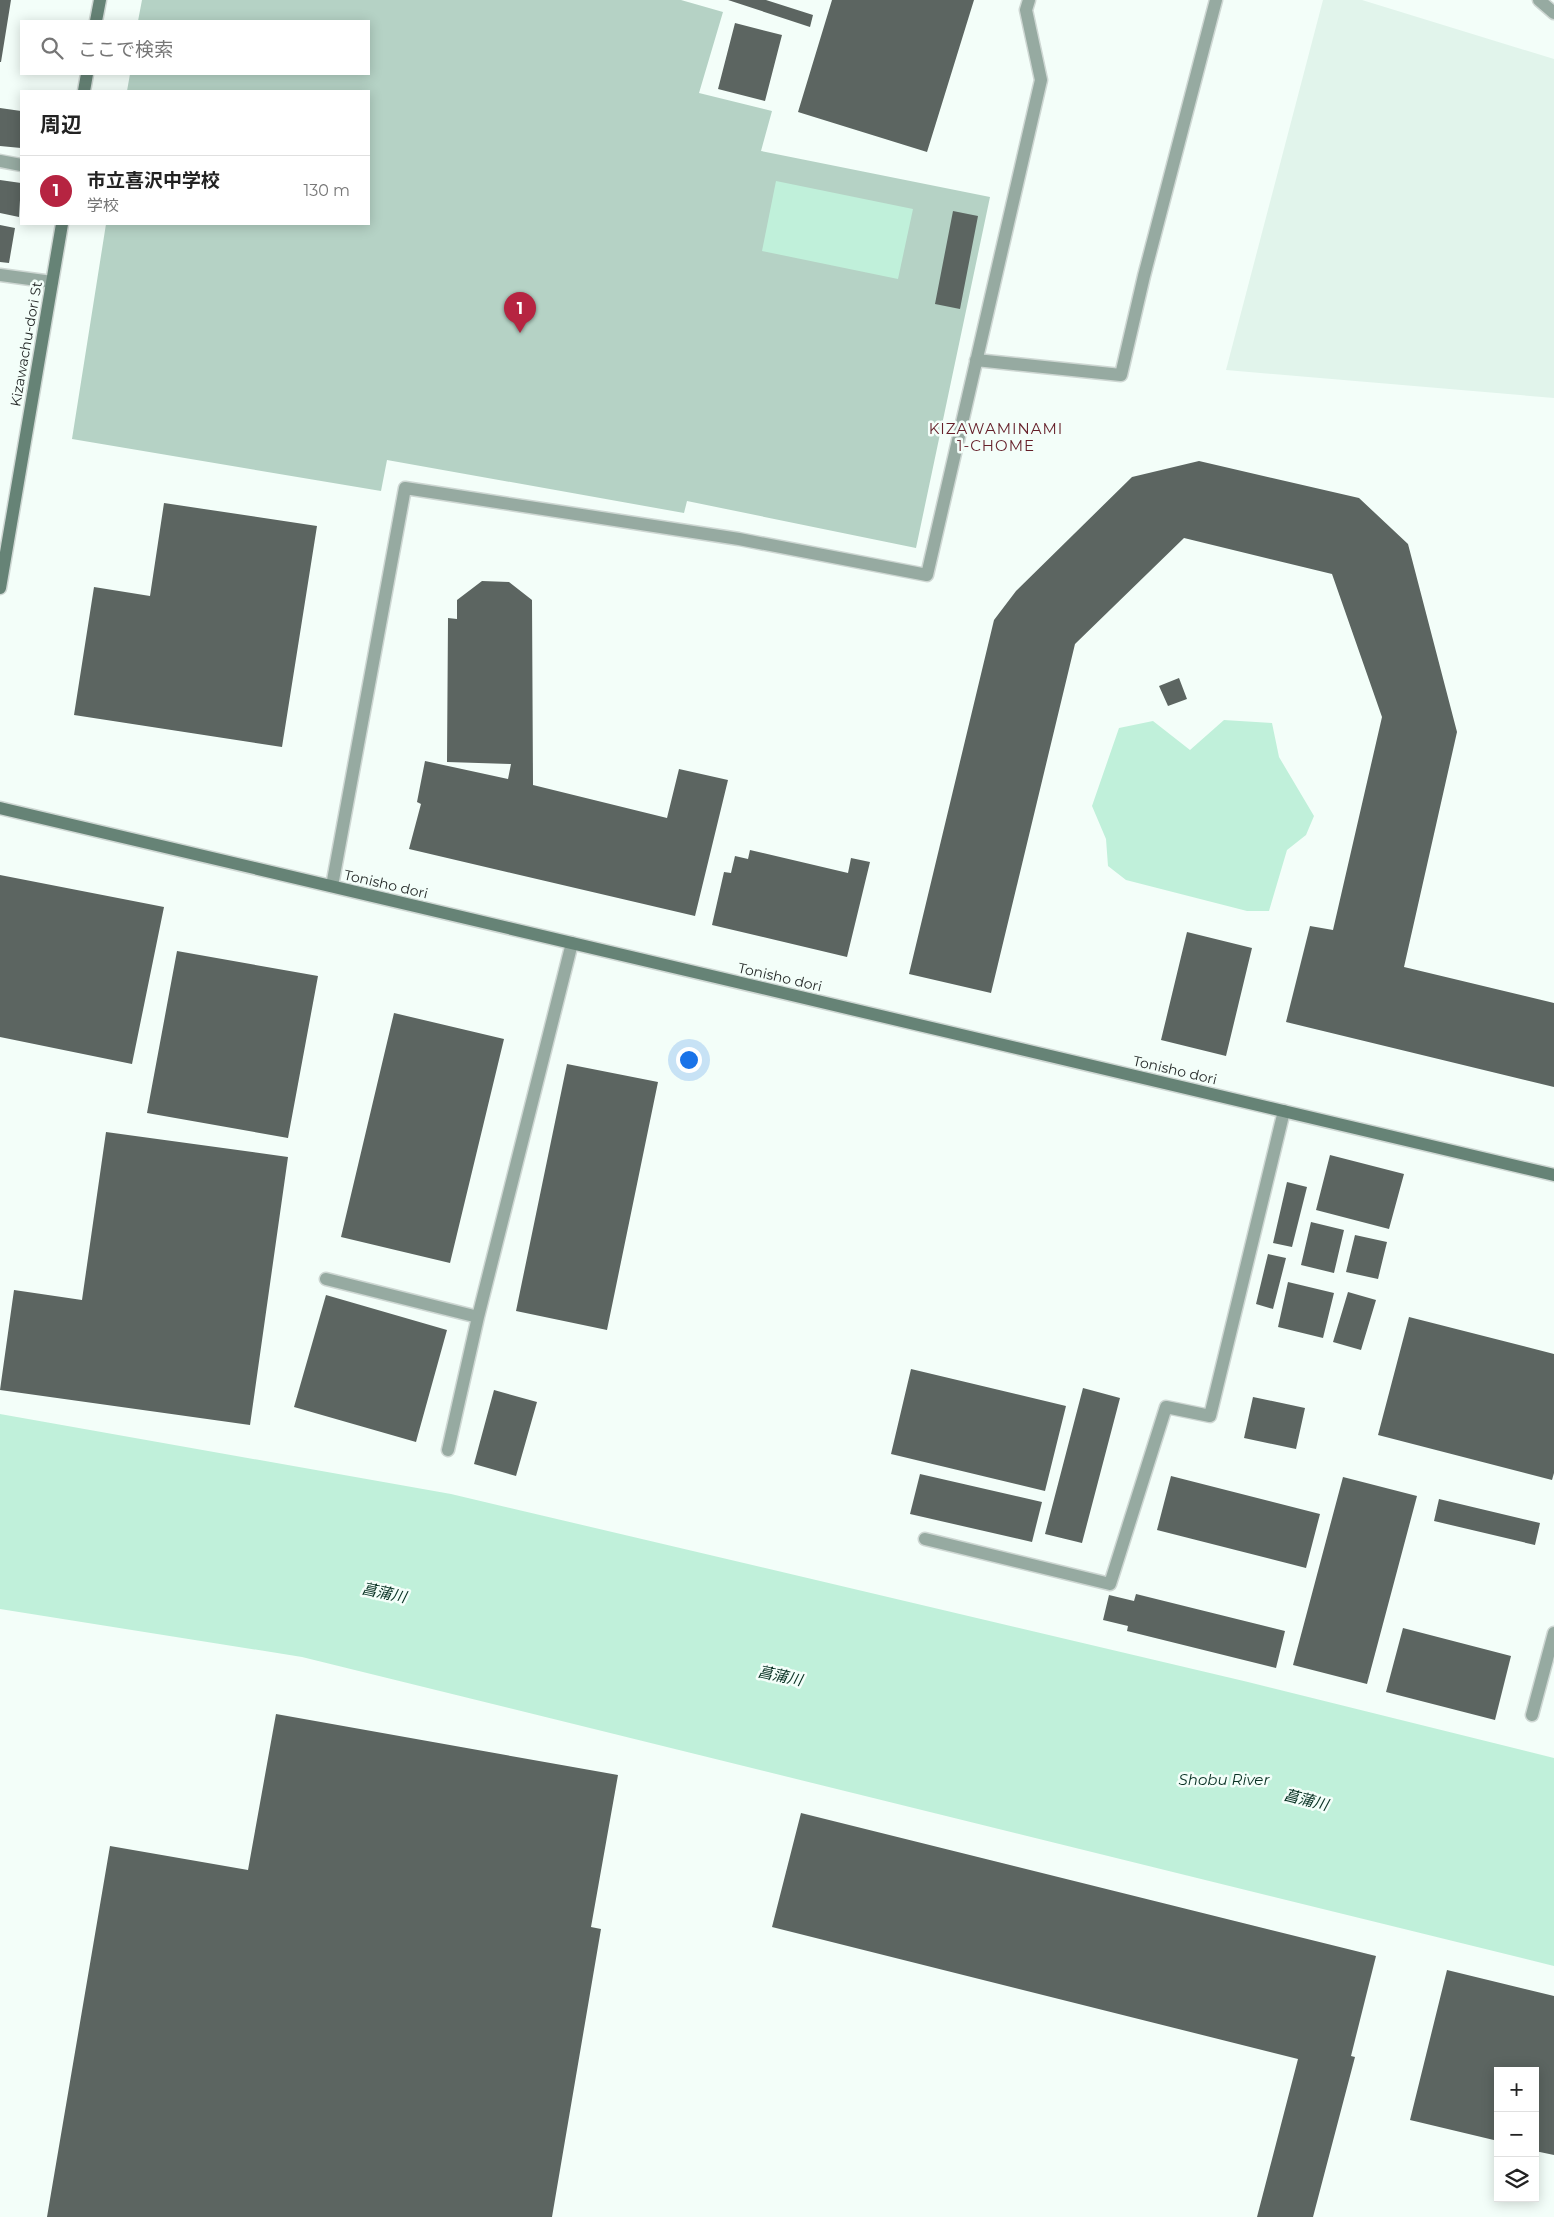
<!DOCTYPE html>
<html lang="ja">
<meta charset="utf-8">
<style>
:root{--surface:#fff;--page:#f2f2f2;--text:#222;--muted:#767676;--line:#e0e0e0;--accent:#b62441}
body{margin:0;font-family:Montserrat,"Noto Sans JP",sans-serif;background:var(--page);color:var(--text)}
.controls{position:absolute;right:15px;bottom:15px;display:grid;overflow:hidden;border-radius:0px;box-shadow:0 2px 12px #0003}
.controls button{width:45px;height:45px;display:grid;place-items:center;padding:0;border:0;border-bottom:1px solid var(--line);background:var(--surface);color:var(--text);font:25px sans-serif}
.you{position:absolute;left:688px;top:1059px;width:18px;height:18px;margin:-12px;border:4px solid #fff;border-radius:50%;background:#1a73e8;box-shadow:0 0 0 8px #1a73e833}
.badge{display:grid;place-items:center;width:32px;height:32px;border-radius:50%;background:var(--accent);color:#fff;font-size:16px;font-weight:700}
.pin{position:absolute;translate:-50% -41px;filter:drop-shadow(0 1px 2px #0008)}
.pin::after{content:'';position:absolute;top:26px;width:18px;height:15px;background:inherit;clip-path:polygon(0 0,100% 0,50% 100%)}
.list{margin:0;padding:0;list-style:none}
h2{display:flex;justify-content:space-between;align-items:center;height:65px;margin:0;padding:0 20px;font-size:21px}
h2 small{font-size:16px;font-weight:400;color:var(--muted)}
.list li{display:grid;grid-template-columns:32px 1fr auto;gap:15px;align-items:center;box-sizing:border-box;height:70px;padding:0 20px;border-top:1px solid var(--line)}
.list b{display:block;font-size:19px;white-space:nowrap}
.list p{margin:0;font-size:16px;white-space:nowrap;color:var(--muted)}
.list em{font-size:16px;font-style:normal;color:var(--muted)}
.icon{flex:none;width:28px;height:28px;fill:none;stroke:currentColor;stroke-width:2;stroke-linecap:round;stroke-linejoin:round}
.map{position:relative;flex:none;width:1554px;height:2217px;overflow:hidden}
.search{position:absolute;background:var(--surface);box-shadow:0 2px 12px #0003;left:20px;top:20px;width:350px;height:55px;display:flex;align-items:center;gap:12px;box-sizing:border-box;padding:0 18px;border-radius:0px;color:var(--muted);font-size:19px}
.panel{position:absolute;background:var(--surface);box-shadow:0 2px 12px #0003;left:20px;top:90px;width:350px;height:135px;border-radius:0px}
.map>svg:first-child{display:block}
</style>
<div class="map">
<svg width="1554" height="2217" viewBox="0 0 1554 2217">
<rect width="100%" height="100%" fill="#f3fef9"/>
<path fill="#e1f4eb" d="M1323,0H1362L1554,59V398L1226,370Z"/>
<path fill="#b5d2c5" d="M142,0H681L723,12L699,93L772,111L761,151L990,197L916,548L687,501L684,513L387,460L381,491L72,439L106,224H369V91H127L130,74H369V21H138Z"/>
<path fill="#c0f0da" d="M776,181L913,209L898,279L762,251Z
M1224,720L1272,723L1279,757L1314,816L1306,835L1287,850L1269,911H1247L1126,880L1108,866L1106,839L1092,806L1119,728L1153,721L1190,750Z
M0,1414L451,1494L1248,1682L1554,1758V1966L302,1657L0,1609Z"/>
<path fill="#5c6561" d="M0,0H11L1,62H0Z
M728,0H766L813,15L810,27Z
M832,0H974L927,152L798,112Z
M735,23L782,35L765,101L718,89Z
M0,108L21,111V148L0,146Z
M0,180L21,183L19,217L0,213Z
M953,211L978,216L960,309L935,304Z
M0,225L15,228L9,263L0,262Z
M1199,461L1359,498L1408,544L1457,732L1404,967L1554,1003V1087L1286,1022L1310,926L1333,930L1382,717L1332,574L1184,538L1075,644L991,993L909,974L994,620L1016,591L1132,477Z
M164,503L317,526L282,747L74,715L94,587L150,596Z
M482,581L509,582L532,600L533,785L667,818L679,769L728,780L695,916L409,849L421,804L417,802L425,761L508,779L511,764L447,762L448,618L457,619V600Z
M1179,678L1187,699L1168,706L1159,686Z
M750,850L848,873L851,858L870,862L847,957L712,925L724,872L731,873L735,856L748,859Z
M0,875L164,907L132,1064L0,1037Z
M1187,932L1252,948L1226,1056L1161,1040Z
M177,951L318,976L288,1138L147,1113Z
M394,1013L504,1039L450,1263L341,1237Z
M567,1064L658,1082L607,1330L516,1311Z
M106,1132L288,1157L250,1425L0,1390L14,1290L82,1300Z
M1330,1155L1404,1174L1389,1229L1316,1210Z
M1287,1182L1307,1187L1292,1247L1273,1243Z
M1311,1222L1344,1230L1334,1273L1301,1265Z
M1355,1235L1387,1242L1378,1279L1346,1272Z
M1268,1254L1286,1258L1273,1309L1256,1304Z
M1288,1282L1334,1293L1323,1338L1278,1327Z
M1348,1292L1376,1300L1361,1350L1333,1342Z
M326,1295L447,1330L416,1442L294,1407Z
M1409,1317L1554,1354V1473L1552,1480L1378,1435Z
M911,1369L1066,1406L1045,1491L891,1454Z
M1083,1388L1120,1398L1082,1543L1045,1534Z
M494,1390L537,1402L516,1476L474,1464Z
M1253,1397L1305,1408L1296,1449L1244,1438Z
M920,1474L1042,1502L1032,1542L910,1514Z
M1171,1476L1320,1514L1306,1568L1157,1530Z
M1343,1477L1417,1496L1367,1684L1293,1665Z
M1439,1499L1540,1523L1535,1545L1434,1521Z
M1136,1594L1285,1631L1276,1668L1127,1631L1128,1626L1103,1620L1109,1595L1134,1601Z
M1403,1628L1511,1656L1495,1720L1386,1692Z
M276,1714L618,1775L591,1927L601,1929L552,2217H47L110,1846L248,1870Z
M801,1813L1376,1956L1351,2056L1355,2057L1313,2217H1257L1298,2059L772,1927Z
M1447,1970L1554,1996V2155L1535,2151V2071H1498V2141L1410,2120Z"/>
<g fill="none" stroke-linecap="round" stroke-linejoin="round">
<defs>
<path id="lane" d="M0,161L21,165
M0,275L52,282
M976,360L1121,375L1144,276L1216,0
M332,886L405,488L739,539L927,575L1041,80L1026,10L1029,0
M326,1279L478,1317
M448,1450L478,1317L572,943
M925,1539L1110,1584L1166,1407L1210,1416L1284,1111"/>
<path id="street" d="M1539,0L1554,13
M1532,1715L1554,1633"/>
<path id="secondary" d="M96,21L100,0
M84,91L87,74
M0,588L62,224
M0,808L1554,1175"/>
</defs>
<use href="#lane" stroke="#ced7d3" stroke-width="15"/>
<use href="#street" stroke="#ced7d3" stroke-width="15"/>
<use href="#secondary" stroke="#ced7d3" stroke-width="15"/>
<use href="#lane" stroke="#96aaa1" stroke-width="12"/>
<use href="#street" stroke="#96aaa1" stroke-width="12"/>
<use href="#secondary" stroke="#668376" stroke-width="12"/>
</g>
<g text-anchor="middle" stroke-width="5" stroke-linejoin="round" paint-order="stroke">
<g font-size="14" fill="#242827" stroke="#f3fef9">
<text transform="translate(26 344) rotate(-80)" y="5">Kizawachu-dori St</text>
<text transform="translate(386 884) rotate(13)" y="5">Tonisho dori</text>
<text transform="translate(780 977) rotate(13)" y="5">Tonisho dori</text>
<text transform="translate(1175 1070) rotate(13)" y="5">Tonisho dori</text>
</g>
<g font-size="15" letter-spacing="1" fill="#651f29" stroke="#f3fef9">
<text x="996" y="434">KIZAWAMINAMI<tspan x="996" dy="17">1-CHOME</tspan></text>
</g>
<g font-size="15" font-style="italic" fill="#083123" stroke="#f3fef9">
<text transform="translate(384 1593) rotate(12)" y="5">菖蒲川</text>
<text transform="translate(780 1676) rotate(12)" y="5">菖蒲川</text>
<text x="1224" y="1785">Shobu River</text>
<text transform="translate(1306 1800) rotate(14)" y="5">菖蒲川</text>
</g>
</g>
</svg>
<div class="controls">
<button>+</button>
<button>−</button>
<button><svg class="icon" aria-label="layers" viewBox="0 0 24 24"><path d="M12 4l9 5-9 5-9-5zM3 14l9 5 9-5"/></svg></button>
</div>
<div class="you"></div>
<div class="pin badge" style="left:520px;top:333px">1</div>
<div class="search"><svg class="icon" aria-label="search" viewBox="0 0 24 24"><circle cx="10" cy="10" r="6"/><path d="M15 15l6 6"/></svg>ここで検索</div>
<section class="panel">
<h2>周辺<small></small></h2>
<ul class="list">
<li><span class="badge">1</span><div><b>市立喜沢中学校</b><p>学校</p></div><em>130 m</em></li>
</ul>
</section>
</div>
